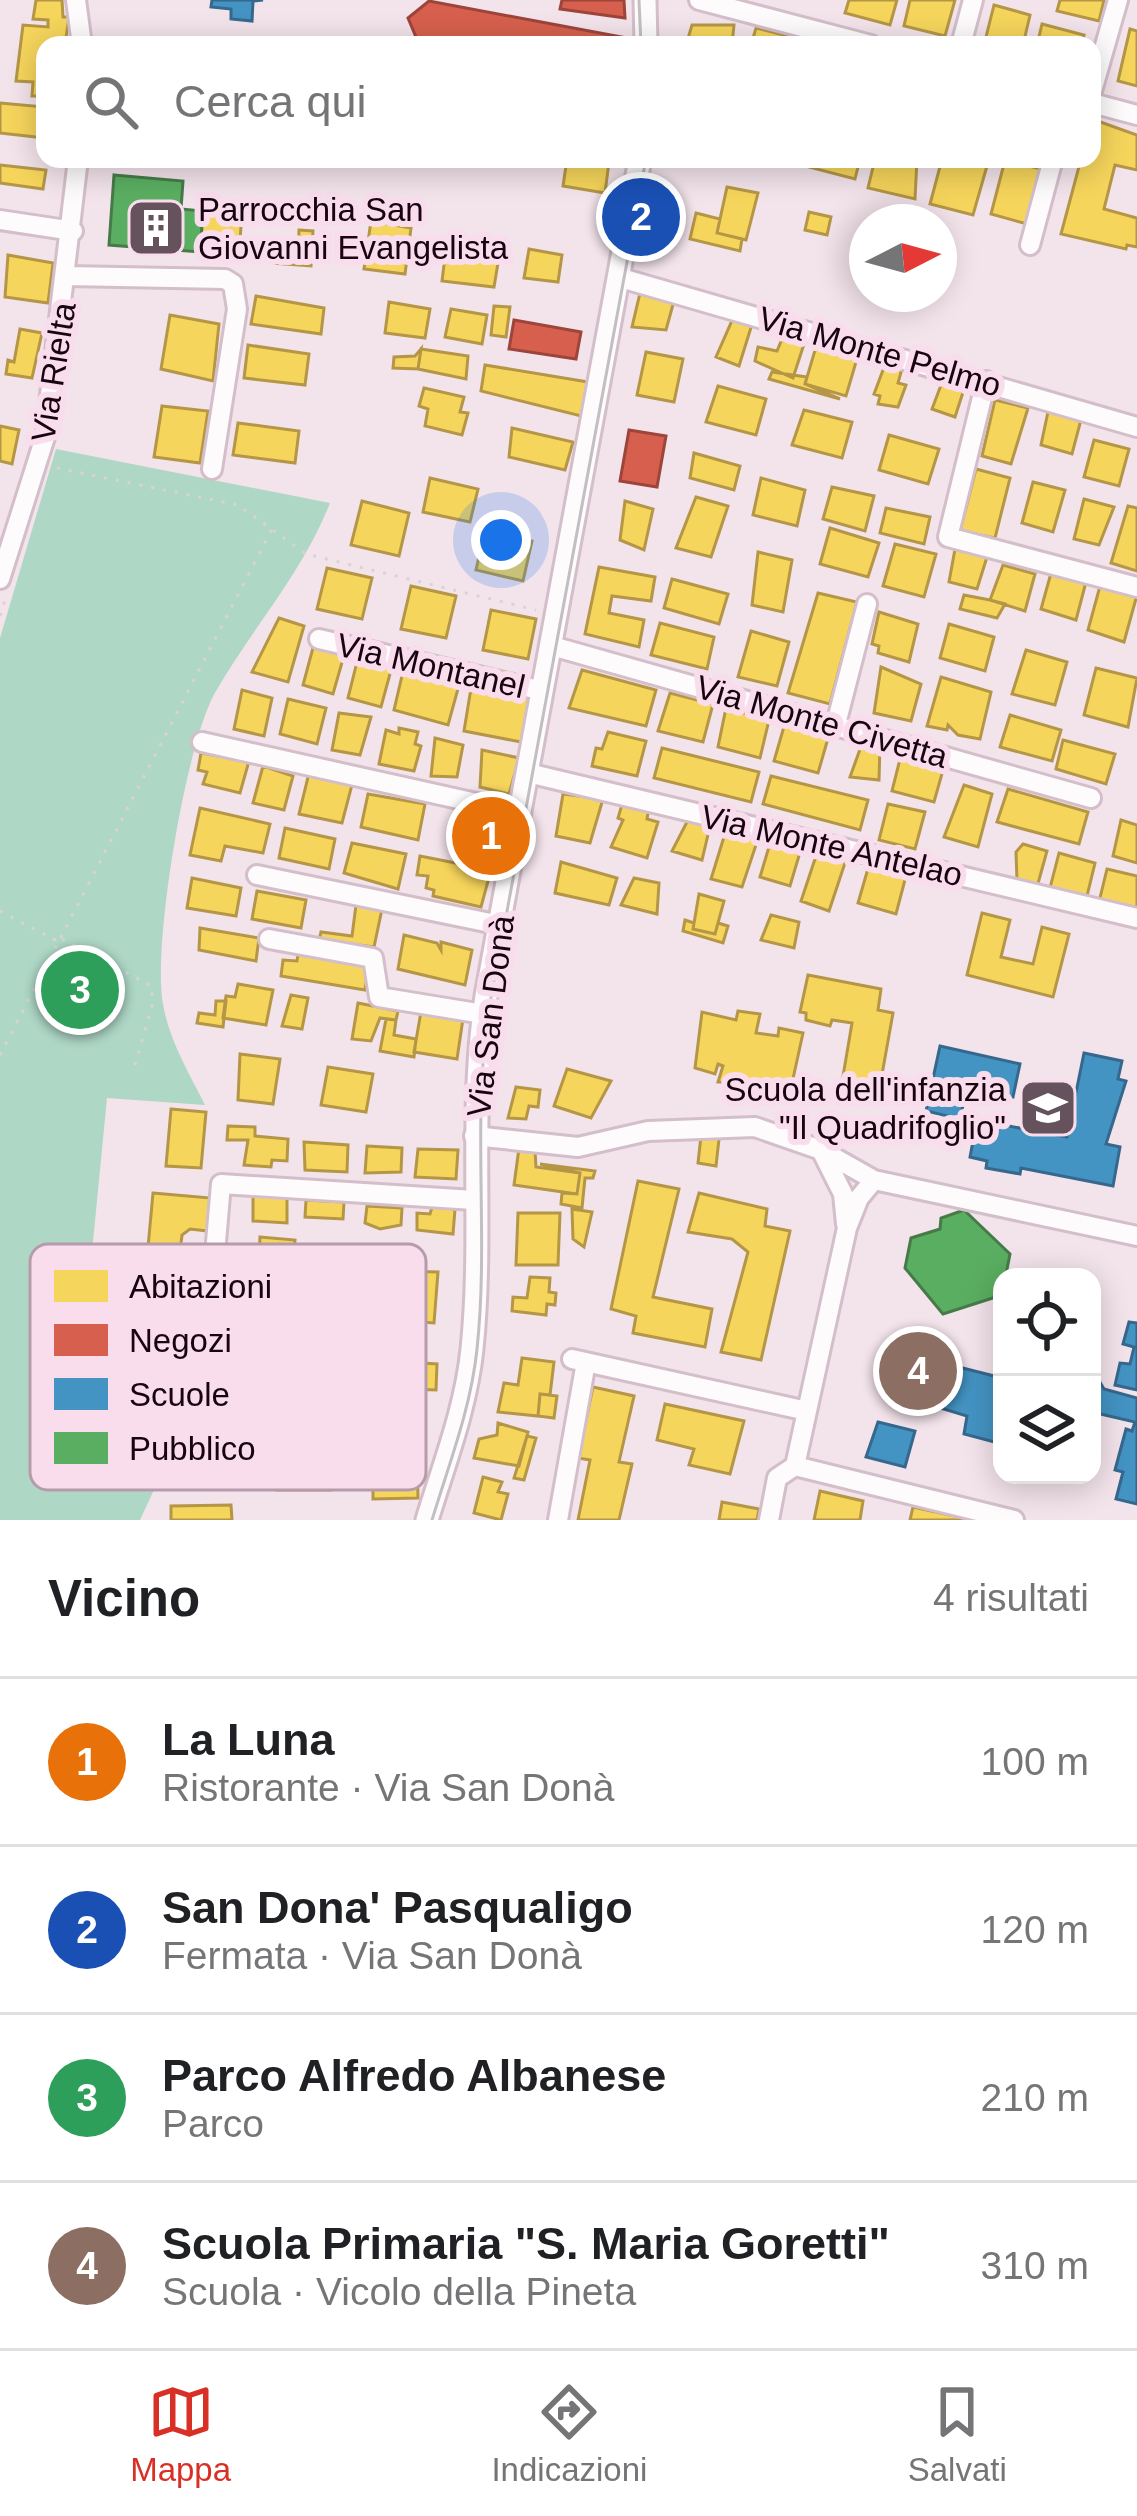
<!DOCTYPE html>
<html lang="it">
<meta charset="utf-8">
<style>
:root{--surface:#fff;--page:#f6f6f6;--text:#202124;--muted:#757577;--line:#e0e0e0;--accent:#d93025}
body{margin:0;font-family:Helvetica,sans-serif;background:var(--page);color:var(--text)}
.controls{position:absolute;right:36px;bottom:36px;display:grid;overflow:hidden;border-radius:24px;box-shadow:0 6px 30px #0003}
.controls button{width:108px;height:108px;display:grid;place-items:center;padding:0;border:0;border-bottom:3px solid var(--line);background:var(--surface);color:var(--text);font:60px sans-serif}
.compass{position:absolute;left:849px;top:204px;width:108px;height:108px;border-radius:50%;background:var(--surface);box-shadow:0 6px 30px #0003;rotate:84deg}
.you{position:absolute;left:501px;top:540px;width:42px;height:42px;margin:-30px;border:9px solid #fff;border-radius:50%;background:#1a73e8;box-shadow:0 0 0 18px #1a73e833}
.badge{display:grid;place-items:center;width:78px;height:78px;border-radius:50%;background:var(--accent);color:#fff;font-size:39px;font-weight:700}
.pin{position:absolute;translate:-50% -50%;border:6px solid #fff;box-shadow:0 3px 12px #0006}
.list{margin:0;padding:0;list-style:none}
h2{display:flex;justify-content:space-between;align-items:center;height:156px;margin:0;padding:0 48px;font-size:51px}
h2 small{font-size:39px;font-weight:400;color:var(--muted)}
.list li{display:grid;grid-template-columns:78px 1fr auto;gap:36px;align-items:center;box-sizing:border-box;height:168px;padding:0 48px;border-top:3px solid var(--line)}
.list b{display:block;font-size:45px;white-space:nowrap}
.list p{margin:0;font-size:39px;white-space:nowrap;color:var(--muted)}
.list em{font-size:39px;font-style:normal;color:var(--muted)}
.icon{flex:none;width:66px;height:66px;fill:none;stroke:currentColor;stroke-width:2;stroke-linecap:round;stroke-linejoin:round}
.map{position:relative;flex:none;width:1137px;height:1520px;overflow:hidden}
.search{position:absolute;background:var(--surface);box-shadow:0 6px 30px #0003;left:36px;right:36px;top:36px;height:132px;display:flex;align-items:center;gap:30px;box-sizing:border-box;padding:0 42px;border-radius:24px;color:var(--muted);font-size:45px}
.sheet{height:828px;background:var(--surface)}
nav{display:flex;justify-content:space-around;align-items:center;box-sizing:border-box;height:168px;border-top:3px solid var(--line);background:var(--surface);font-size:33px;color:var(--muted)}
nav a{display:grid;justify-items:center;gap:6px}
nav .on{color:var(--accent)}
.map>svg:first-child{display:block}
</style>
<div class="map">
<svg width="1137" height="1520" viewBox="0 0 1137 1520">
<rect width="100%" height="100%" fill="#f3e3eb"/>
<path fill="#aed7c6" d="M56,449L330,503C303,572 253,627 216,691C186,741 152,947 163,1004C169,1040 189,1073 205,1105L107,1098L75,1426L172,1451L140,1520H0V638Z"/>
<path fill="#f6d55c" stroke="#b49646" stroke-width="3" d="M36,0H62L63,17H69L65,45H45V96H32L33,82L16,81L23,25L48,27V20L33,19Z
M849,0H897L890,25L845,13Z
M910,0H955L945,36L904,26Z
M1060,0H1104L1099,21L1057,11Z
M994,5L1030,15L1023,45H984Z
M1042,24L1084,35L1081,45H1037Z
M692,25H734L732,45H686Z
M756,28L822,45H751Z
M1130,29L1137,31V86L1118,81Z
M0,103L45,107V138L0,133Z
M1092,119L1137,135V170L1115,165L1104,209L1137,218V247L1127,245L1126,249L1061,234L1081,159H1092Z
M567,159L609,162L605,193L563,186Z
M807,159H860L855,179L805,166Z
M875,159H917L915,199L868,188Z
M942,159H989L973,215L930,204Z
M1005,160L1041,169L1027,224L991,214Z
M0,165L46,170L43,189L0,183Z
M727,187L758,193L746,240L717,233Z
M203,211L242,213L239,254L200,252Z
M809,212L831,217L827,235L805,230Z
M696,213L720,219L717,233L742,239L740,251L690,239Z
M371,221L411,228L405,274L364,269Z
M299,230L313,231L311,266L273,263L274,248L298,250Z
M447,241L473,243L499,257L494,287L442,281Z
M529,249L562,255L558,282L524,278Z
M8,255L53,263L48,303L5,297Z
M640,293L674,301L666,330L632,327Z
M256,296L324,308L321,334L251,324Z
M389,302L430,309L425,338L385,333Z
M494,306L510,307L506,337L491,335Z
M451,309L487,315L482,344L445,337Z
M170,315L219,324L213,381L161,369Z
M734,316L753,321L739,366L716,357Z
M20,329L42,333L32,378L6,374L8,360L14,362Z
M782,339L804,344L793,378L755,361L758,347L777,351Z
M818,340L859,352L846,396L805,384Z
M248,345L309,354L305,385L244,378Z
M421,349L418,369L393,368L394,357L415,356Z
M421,349L468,356L466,379L418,369Z
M646,352L683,359L674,402L637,395Z
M886,362L903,365L898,383L906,385L898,407L878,404L880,396L874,394Z
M485,365L588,382L581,416L481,391Z
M772,372L807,377L805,384L840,399L769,379Z
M944,377L966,383L955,417L932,409Z
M718,386L766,399L756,435L706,422Z
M424,388L464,397L460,412L468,413L462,435L425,426L428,409L419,406Z
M995,400L1028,408L1011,464L982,456Z
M162,406L208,411L200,463L154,457Z
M1049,407L1082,416L1072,454L1041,445Z
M804,410L852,422L842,458L792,445Z
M238,423L299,431L295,463L233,455Z
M0,426L19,430L12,464L0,461Z
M512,428L573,442L565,470L509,457Z
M889,435L939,449L928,484L879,470Z
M1094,440L1129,449L1119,486L1084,477Z
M694,453L740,466L734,490L690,478Z
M976,469L1010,478L995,538L960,531Z
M430,478L478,489L470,522L423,512Z
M761,478L805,490L797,526L753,515Z
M1033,482L1065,490L1053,532L1022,523Z
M832,487L874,496L865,531L823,519Z
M696,497L728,506L711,557L676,548Z
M1084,499L1114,507L1099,545L1074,539Z
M362,501L409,513L399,556L351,545Z
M625,501L653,509L644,550L620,540Z
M1128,506L1137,508V571L1111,563Z
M886,508L930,517L924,544L880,533Z
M830,528L879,543L868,577L820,564Z
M485,530L532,541L523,581L476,570Z
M895,544L936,554L924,597L883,586Z
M955,549L987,557L977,589L949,582Z
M758,552L792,560L783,612L752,605Z
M1003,565L1035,574L1025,611L990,600Z
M599,567L655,577L651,601L612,596L609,613L644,620L639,647L585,634Z
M327,568L372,578L362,619L317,609Z
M1051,573L1086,582L1076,620L1041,609Z
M672,579L728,594L719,624L664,608Z
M411,586L456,596L446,638L401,629Z
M1100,586L1137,595L1124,642L1088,630Z
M818,593L857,602L830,704L788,693Z
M964,595L990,600L1005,604L997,618L960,609Z
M491,610L536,619L528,659L483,650Z
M879,612L918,624L909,662L878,653L879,646L872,644Z
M279,618L304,626L288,682L252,672Z
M660,623L714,637L707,669L651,655Z
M949,624L994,637L985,671L940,658Z
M751,631L789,642L777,686L738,677Z
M314,644L345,652L333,694L303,685Z
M1026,650L1067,662L1055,705L1012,694Z
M359,654L393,663L381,707L348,698Z
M405,663L461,678L448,725L394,710Z
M881,667L921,684L911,721L874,713Z
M1096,668L1137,678L1128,727L1084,715Z
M582,670L656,690L646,726L569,708Z
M941,677L991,692L980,739L958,735L948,725L947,730L927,726Z
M472,682L530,694L521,742L464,731Z
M242,690L272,698L264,736L234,729Z
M670,693L713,704L703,742L658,731Z
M288,699L326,708L317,744L280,734Z
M726,708L769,720L760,758L718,747Z
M339,713L371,717L360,755L332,750Z
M1010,715L1061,730L1052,761L1000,747Z
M785,723L829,735L818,773L774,761Z
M399,728L418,732L415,744L421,746L414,771L379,764L386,730L399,734Z
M608,732L646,741L637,776L592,766L596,748L602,749Z
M435,738L463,745L457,777L431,776Z
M1063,740L1115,754L1106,784L1056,769Z
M863,741L880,745L879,780L850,777Z
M662,748L759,772L751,802L654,778Z
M482,750L519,758L509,794L480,787Z
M902,751L945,763L934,802L892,791Z
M201,753L249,761L240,793L203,784L207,772L198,770Z
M263,766L293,776L284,810L253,803Z
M309,773L353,781L342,823L299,814Z
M771,776L868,800L860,830L763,804Z
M964,785L992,794L978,847L944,837Z
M1008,789L1088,812L1079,844L997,822Z
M368,794L425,804L418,840L361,827Z
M563,794L603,799L590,843L556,836Z
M623,801L649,807L647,819L658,822L647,858L611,847L623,820L618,818Z
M888,804L925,812L915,849L879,840Z
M200,808L270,824L263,853L225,846L221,861L190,855Z
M690,816L711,822L702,860L672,851Z
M1121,820L1137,825V863L1113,856Z
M727,827L758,839L742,887L711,879Z
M285,828L335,839L329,869L279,858Z
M771,840L801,849L790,886L760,877Z
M352,843L406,854L398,889L344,873Z
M1023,844L1047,851L1037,887L1017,881L1016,852Z
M818,850L846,860L829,911L801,901Z
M1059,853L1095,863L1087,896L1050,888Z
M420,856L491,870L481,907L433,896L434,890L426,888L428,876L417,875Z
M561,862L617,878L609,905L555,893Z
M869,865L906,876L896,914L858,903Z
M1107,869L1137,876V907L1099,902Z
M192,878L241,888L236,916L187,908Z
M634,878L659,883L657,914L621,905Z
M257,891L306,900L301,928L252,919Z
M699,894L724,901L715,934L693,929Z
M356,905L382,909L374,947L319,940L321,932L352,936Z
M982,913L1010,920L1001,957L1033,964L1042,927L1069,934L1053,997L967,975Z
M771,915L799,922L794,948L761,940Z
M685,920L694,923L693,929L715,934L718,923L728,926L723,943L683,931Z
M200,928L259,938L256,961L199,950Z
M404,935L437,943L441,950V942L472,950L465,985L398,969Z
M299,948L370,960L365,990L281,976L283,960L297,961Z
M808,975L881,989L878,1010L893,1013L878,1097L841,1088L852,1023L832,1020L830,1026L806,1020V1013L800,1012Z
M238,984L273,990L266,1025L223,1018L226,996L235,997Z
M291,995L308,998L302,1029L282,1026Z
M216,1001H226L223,1027L197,1023L199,1013L215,1015Z
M358,1003L398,1011L396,1020L380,1018L371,1041L352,1039Z
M422,1006L464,1012L457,1059L414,1052Z
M738,1011L760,1014L756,1033L778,1036L779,1028L803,1033L791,1088L718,1082L723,1066L718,1064L715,1074L695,1068L702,1012L736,1020Z
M386,1019L396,1020L394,1035L416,1039L414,1057L380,1051Z
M240,1054L280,1059L273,1104L238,1100Z
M328,1067L373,1074L366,1112L321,1105Z
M567,1069L611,1081L591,1118L554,1106Z
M516,1087L540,1090L538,1107L529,1106L526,1119L508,1118Z
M171,1109L206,1112L201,1168L166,1166Z
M228,1126L255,1127V1136L288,1139L287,1161L272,1160L271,1167L244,1165L248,1140H227Z
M702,1127L720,1130L716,1166L698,1163Z
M304,1142L348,1145L347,1172L305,1170Z
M367,1146L402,1148L401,1172L365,1173Z
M519,1148L535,1150L536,1167L580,1173L577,1194L514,1185Z
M418,1149L458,1150L456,1179L415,1177Z
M540,1164L595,1171L593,1178H585L582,1208L561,1204L562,1193L577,1194L580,1173Z
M638,1181L679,1189L653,1297L712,1309L705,1347L633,1333L636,1316L611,1309Z
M253,1191L287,1194V1223L253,1221Z
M153,1193L211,1198L208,1231L190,1229L182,1235L179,1260L147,1258Z
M699,1193L767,1209L765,1226L790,1231L761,1360L721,1352L748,1252L732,1239L688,1232Z
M306,1200L344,1202L343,1219L305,1217Z
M367,1206L402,1208L401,1225L380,1229L365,1223Z
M432,1207L455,1209L453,1234L417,1230V1213L430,1214Z
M572,1209L592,1212L584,1247L573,1239Z
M518,1213H560L558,1265H516Z
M260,1237L295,1240L290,1294L257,1291Z
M397,1271L438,1272L434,1323L393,1320Z
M530,1277L550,1278L549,1292L556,1293L555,1305L547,1304L546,1315L512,1311L513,1297L527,1298Z
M522,1358L554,1362L550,1395L540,1394L538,1416L498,1412L504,1383L518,1385Z
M356,1359L437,1364L436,1390L354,1387Z
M593,1387L634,1396L619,1462L632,1464L619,1520H578L590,1460L578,1458Z
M540,1394L557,1396L554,1418L538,1416Z
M665,1404L744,1421L730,1474L689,1465L694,1449L657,1440Z
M498,1423L528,1432L519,1466L474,1458L479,1439L497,1435Z
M527,1436L536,1438L524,1480L514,1478Z
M279,1456L330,1458V1490H277Z
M417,1456L418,1498L373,1499V1457Z
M483,1477L502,1482L498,1492L508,1494L501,1520L474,1513Z
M820,1491L863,1501L860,1520H814Z
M722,1502L759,1509L757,1520H719Z
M231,1505L232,1520H171V1506Z
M913,1507L973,1520H910Z"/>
<path fill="#d6604d" stroke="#9d443b" stroke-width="3" d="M562,0H624L625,18L560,9Z
M429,1L632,39L631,45H440L416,37L408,18Z
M514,320L581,332L576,359L509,349Z
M629,430L666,436L657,487L620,481Z
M466,805L501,813L492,855L458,846Z"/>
<path fill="#4393c3" stroke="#36688e" stroke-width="3" d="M212,0H263L253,1L252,21L231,19V9L211,7Z
M940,1046L1020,1064L1013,1097L967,1087L960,1119L926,1111Z
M1084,1053L1122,1061L1118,1079L1126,1081L1106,1144L1120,1147L1113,1186L1021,1168L1020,1174L986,1168L987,1161L970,1157L977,1120L1067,1137Z
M1129,1322L1137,1323V1390L1115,1385L1120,1363L1130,1364L1134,1347L1123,1344Z
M939,1362L1002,1378V1444L964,1434L967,1416L924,1403L927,1384L942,1386L935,1381Z
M1094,1372L1104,1389L1137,1398V1504L1116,1499L1123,1472L1115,1470L1126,1429L1132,1431L1135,1422L1092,1412Z
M878,1422L915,1431L905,1467L866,1457Z"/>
<path fill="#5aae61" stroke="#467b49" stroke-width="3" d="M114,175L183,181L181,209L203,211L200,252L109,245Z
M964,1210L1010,1254L1002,1295L943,1314L905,1268L911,1238L940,1229L941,1218Z"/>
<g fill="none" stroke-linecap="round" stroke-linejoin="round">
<defs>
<path id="minor" d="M76,0L82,45
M699,0L871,45
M961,45L973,0
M1092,91L1118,0
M1092,103L1137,115
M0,220L73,231
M1030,245L1053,159
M67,276L225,279L233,284L237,309L212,469
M621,278L1137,427
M986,381L948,537L1137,587
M0,579L45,437L78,159
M319,639L543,691
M552,646L1091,798
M836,724L867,604
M202,742L521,813
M528,773L1137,918
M257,875L500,925
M269,939L373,958L379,997L483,1014
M474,1136L578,1147L648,1131L755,1127L821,1150L874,1180L1137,1236
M823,1154L843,1194L846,1224
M874,1180L859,1198L847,1228L795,1466L1014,1520
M206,1358L221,1184L474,1200
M572,1359L807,1411
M558,1520L586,1362
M769,1520L777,1478L795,1466"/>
<path id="tertiary" d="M645,0L646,45
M427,1520C444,1464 466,1408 472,1349C484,1232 468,1114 486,996L640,159"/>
</defs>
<use href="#minor" stroke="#d3beca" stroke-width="24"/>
<use href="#tertiary" stroke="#d3beca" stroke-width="27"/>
<path stroke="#d9d3d6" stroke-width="3" stroke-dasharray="3 9" stroke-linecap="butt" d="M100,39L135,45
M57,468L238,505L306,554L536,610
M0,616L6,596
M0,911L57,941
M62,939L152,986V1006L133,1072
M0,1055L273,527"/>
<use href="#minor" stroke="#fdfbfc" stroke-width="18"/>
<use href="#tertiary" stroke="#fdfbfc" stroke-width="21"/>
<path stroke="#c3bec1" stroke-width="3" d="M639,0L641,45
M432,1520C449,1464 471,1408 477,1349C489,1238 472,1125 488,1014L646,159"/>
</g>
<defs>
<symbol id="building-square" viewBox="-11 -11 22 22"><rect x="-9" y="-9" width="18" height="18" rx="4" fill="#65525d" stroke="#f9ddec"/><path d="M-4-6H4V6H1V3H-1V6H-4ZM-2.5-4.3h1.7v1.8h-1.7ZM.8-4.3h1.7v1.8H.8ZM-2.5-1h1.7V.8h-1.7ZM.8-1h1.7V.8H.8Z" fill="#fff"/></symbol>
<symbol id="school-square" viewBox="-11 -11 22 22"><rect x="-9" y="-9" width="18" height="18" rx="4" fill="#65525d" stroke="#f9ddec"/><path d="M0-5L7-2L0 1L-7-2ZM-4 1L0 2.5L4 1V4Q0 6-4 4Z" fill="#fff"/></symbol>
</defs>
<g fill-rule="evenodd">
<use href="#building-square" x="123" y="195" width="66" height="66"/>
<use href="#school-square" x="1015" y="1075" width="66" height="66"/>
</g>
<g text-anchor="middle" stroke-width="12" stroke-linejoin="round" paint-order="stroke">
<g font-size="33" fill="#190411" stroke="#f9ddec" text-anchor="start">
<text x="198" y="221">Parrocchia San<tspan x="198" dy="38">Giovanni Evangelista</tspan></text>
<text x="1006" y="1101" text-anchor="end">Scuola dell'infanzia<tspan x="1006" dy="38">"Il Quadrifoglio"</tspan></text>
</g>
<g font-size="33" fill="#190411" stroke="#f9ddec">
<text transform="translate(880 351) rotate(16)" y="12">Via Monte Pelmo</text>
<text transform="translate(53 372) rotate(-81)" y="12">Via Rielta</text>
<text transform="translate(431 665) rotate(13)" y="12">Via Montanel</text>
<text transform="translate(822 721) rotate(16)" y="12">Via Monte Civetta</text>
<text transform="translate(832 845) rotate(13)" y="12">Via Monte Antelao</text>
<text transform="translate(490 1016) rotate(-83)" y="12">Via San Donà</text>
</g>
</g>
<rect x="30" y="1244" width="396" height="246" rx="18" fill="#f9ddec" stroke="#b69caa" stroke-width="3"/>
<rect x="54" y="1270" width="54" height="32" fill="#f6d55c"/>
<rect x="54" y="1324" width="54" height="32" fill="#d6604d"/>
<rect x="54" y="1378" width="54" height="32" fill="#4393c3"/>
<rect x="54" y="1432" width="54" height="32" fill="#5aae61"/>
<g font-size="33" fill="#190411">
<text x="129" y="1298">Abitazioni</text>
<text x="129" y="1352">Negozi</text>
<text x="129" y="1406">Scuole</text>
<text x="129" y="1460">Pubblico</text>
</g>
</svg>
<div class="controls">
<button><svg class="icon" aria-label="locate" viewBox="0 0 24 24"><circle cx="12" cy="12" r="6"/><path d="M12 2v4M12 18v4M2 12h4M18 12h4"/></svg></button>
<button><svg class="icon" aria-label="layers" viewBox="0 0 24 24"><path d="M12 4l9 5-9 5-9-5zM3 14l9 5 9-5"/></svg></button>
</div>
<svg class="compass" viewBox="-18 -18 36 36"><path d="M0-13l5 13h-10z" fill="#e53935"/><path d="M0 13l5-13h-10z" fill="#757577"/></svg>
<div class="you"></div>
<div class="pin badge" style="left:491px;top:836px;background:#e8710a">1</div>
<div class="pin badge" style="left:641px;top:217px;background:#1a4fb4">2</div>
<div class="pin badge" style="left:80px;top:990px;background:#2e9e5b">3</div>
<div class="pin badge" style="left:918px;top:1371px;background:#8d6e63">4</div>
<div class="search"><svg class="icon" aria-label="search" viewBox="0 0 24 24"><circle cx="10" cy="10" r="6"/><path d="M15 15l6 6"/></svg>Cerca qui</div>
</div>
<section class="sheet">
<h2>Vicino<small>4 risultati</small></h2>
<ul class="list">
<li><span class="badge" style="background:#e8710a">1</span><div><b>La Luna</b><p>Ristorante · Via San Donà</p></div><em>100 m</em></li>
<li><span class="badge" style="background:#1a4fb4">2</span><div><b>San Dona' Pasqualigo</b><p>Fermata · Via San Donà</p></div><em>120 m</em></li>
<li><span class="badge" style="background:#2e9e5b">3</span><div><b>Parco Alfredo Albanese</b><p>Parco</p></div><em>210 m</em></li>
<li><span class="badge" style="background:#8d6e63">4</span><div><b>Scuola Primaria &quot;S. Maria Goretti&quot;</b><p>Scuola · Vicolo della Pineta</p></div><em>310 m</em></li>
</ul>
</section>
<nav>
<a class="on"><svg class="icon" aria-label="map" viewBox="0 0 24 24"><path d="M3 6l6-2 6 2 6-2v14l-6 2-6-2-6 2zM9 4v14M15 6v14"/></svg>Mappa</a>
<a><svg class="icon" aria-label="directions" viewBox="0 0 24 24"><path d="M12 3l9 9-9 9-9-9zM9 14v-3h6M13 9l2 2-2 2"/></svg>Indicazioni</a>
<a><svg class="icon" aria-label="saved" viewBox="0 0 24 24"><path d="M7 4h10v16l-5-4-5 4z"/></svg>Salvati</a>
</nav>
